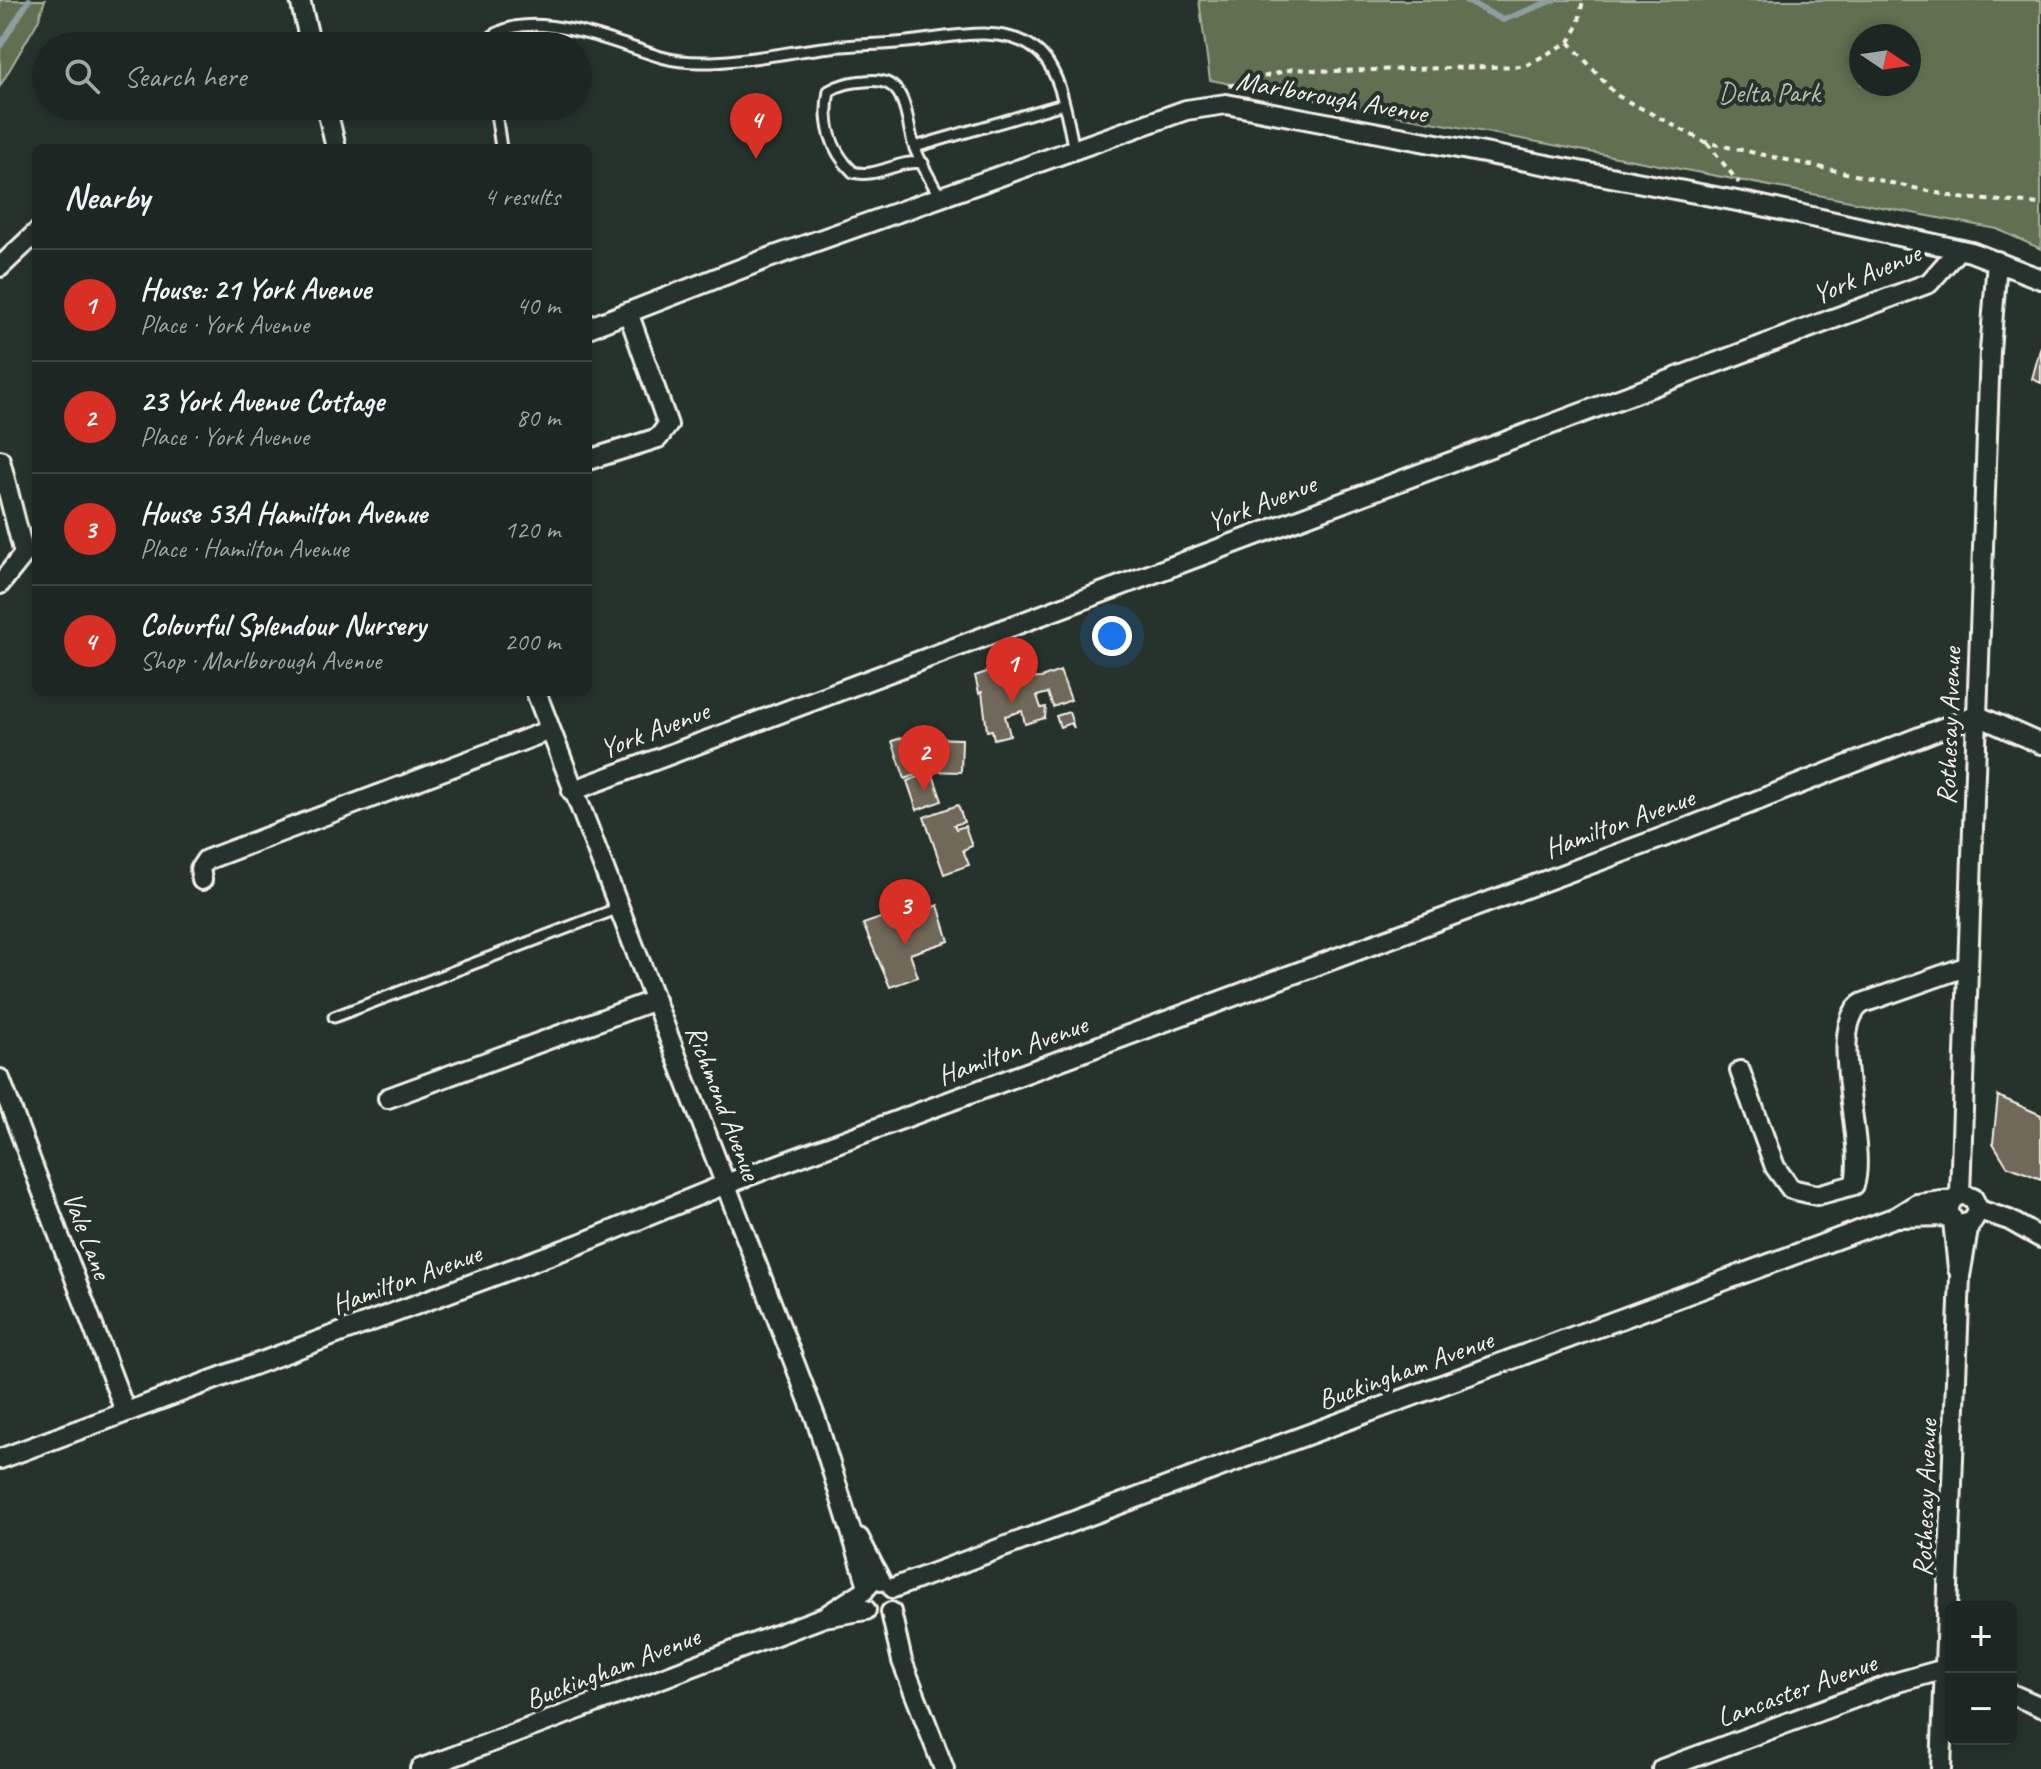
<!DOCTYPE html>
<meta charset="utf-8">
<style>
:root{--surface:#1c2622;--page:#252e2a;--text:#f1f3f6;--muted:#a0a5a5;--line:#3a4340;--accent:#d93025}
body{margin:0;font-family:Caveat,sans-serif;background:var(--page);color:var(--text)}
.controls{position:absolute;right:24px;bottom:24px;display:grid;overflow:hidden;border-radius:12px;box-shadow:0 4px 12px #0003}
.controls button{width:72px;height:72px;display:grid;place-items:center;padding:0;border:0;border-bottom:2px solid var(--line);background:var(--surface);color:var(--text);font:40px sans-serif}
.compass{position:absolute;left:1849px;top:24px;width:72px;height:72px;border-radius:50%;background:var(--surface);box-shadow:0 4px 12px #0003;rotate:103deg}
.you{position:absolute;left:1112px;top:636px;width:28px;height:28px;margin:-20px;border:6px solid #fff;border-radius:50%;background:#1a73e8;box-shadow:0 0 0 12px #1a73e833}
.badge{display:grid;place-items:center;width:52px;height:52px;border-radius:50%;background:var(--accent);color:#fff;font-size:26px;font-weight:700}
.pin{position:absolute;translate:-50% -66px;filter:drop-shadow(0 2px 4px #0008)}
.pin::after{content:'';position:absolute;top:42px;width:28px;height:24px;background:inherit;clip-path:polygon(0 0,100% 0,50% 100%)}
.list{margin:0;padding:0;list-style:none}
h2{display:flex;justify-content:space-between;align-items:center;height:104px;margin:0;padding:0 32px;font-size:34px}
h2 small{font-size:26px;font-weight:400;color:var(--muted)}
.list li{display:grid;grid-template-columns:52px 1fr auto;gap:24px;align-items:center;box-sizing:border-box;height:112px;padding:0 32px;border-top:2px solid var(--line)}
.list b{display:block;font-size:30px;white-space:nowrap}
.list p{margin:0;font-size:26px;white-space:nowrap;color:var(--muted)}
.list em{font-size:26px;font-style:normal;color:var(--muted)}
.icon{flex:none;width:44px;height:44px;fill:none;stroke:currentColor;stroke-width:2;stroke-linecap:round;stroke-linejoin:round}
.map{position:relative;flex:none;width:2041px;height:1769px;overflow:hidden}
.search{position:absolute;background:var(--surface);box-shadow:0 4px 12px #0003;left:32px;top:32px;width:560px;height:88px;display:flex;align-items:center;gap:20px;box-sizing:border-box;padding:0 28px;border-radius:44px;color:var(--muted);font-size:30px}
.panel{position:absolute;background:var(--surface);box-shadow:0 4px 12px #0003;left:32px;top:144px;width:560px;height:552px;border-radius:12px}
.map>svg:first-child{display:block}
</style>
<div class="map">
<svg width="2041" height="1769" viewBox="0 0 2041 1769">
<rect width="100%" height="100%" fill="#26332d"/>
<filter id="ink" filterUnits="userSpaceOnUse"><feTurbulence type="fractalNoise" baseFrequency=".0125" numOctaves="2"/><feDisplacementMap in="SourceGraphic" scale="16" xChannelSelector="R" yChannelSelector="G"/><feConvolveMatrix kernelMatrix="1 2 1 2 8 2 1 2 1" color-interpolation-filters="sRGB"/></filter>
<g filter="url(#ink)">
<path fill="#606f51" stroke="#aab09c" stroke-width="2" fill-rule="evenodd" d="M0,0H45L38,21L0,86Z
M1199,0H2041V249L1997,229L1210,80ZM1861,36H1909V84H1861Z"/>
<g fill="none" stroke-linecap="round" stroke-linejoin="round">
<path stroke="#8c9f9e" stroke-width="6" d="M1465,0L1503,20L1554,0
M0,46L29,0"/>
</g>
<path fill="#706759" stroke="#f4f1e8" stroke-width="2" d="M2041,346V383L2032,379Z
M1001,667L1006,684L1014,679L1041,678L1060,671L1071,700L1053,707L1048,693L1037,696L1041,708L1046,707L1045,718L1025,724L1022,711L1005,716L1010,735L994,739L992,730L987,731L982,692L979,693L975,676Z
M1069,712L1074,728L1071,723L1060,727L1056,716Z
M914,734L927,771L905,779L892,741Z
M927,738L962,739L961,772L927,771Z
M932,772L942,801L917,810L907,781Z
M958,805L964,822L954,825L956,829L965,826L972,846L963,850L969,865L944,874L924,817Z
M938,905L949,941L910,954L918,977L890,987L863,924L889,915L892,923Z
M1998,1096L2041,1115V1179L2007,1166L1993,1143Z"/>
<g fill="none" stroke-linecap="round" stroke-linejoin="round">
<defs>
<path id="lane" d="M482,46C518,0 614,43 661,57C708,71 781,52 831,47C859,44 888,45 916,41C952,37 1003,24 1035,49C1062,69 1067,119 1074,150
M495,106L501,148
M915,147L1063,104
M923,163C898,159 876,179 853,172C830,150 823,121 829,91C841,84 851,82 865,81C909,75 904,116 914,146C921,164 931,181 940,197
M334,1017L619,908"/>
<path id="street" d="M300,0L311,46
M326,106L336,148
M0,267L36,233
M588,328L766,259L1186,110L1226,104L1758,205L1971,252L2041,279
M0,460L24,554L0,584
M588,460L658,438L668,425L628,312
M536,692L816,1419L868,1586
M572,791L1929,283L1958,250
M202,880L200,869L206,860L550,730
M1740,1071L1775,1167L1791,1189L1817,1195L1854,1185C1868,1146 1824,1025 1863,1003L1968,966
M0,1079L125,1411
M388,1098L655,1000
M1960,1194L1990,351L1997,261
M1979,1210L2009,1220L2041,1238
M1900,1217L1949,1216
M1953,1221L1959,1225L1972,1222L1979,1210L1973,1198L1960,1194L1952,1200L1948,1209L1953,1221L1958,1269
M0,1459L582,1243L726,1184L1669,835L1976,715L2041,744
M859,1538L881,1581
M893,1588L1896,1217L1917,1204L1952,1200
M891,1612L902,1661L944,1769
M824,1617L864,1591
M2011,1694L2041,1707
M420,1769L824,1617L866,1610
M1662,1769L1898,1682L1945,1669L1951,1672
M1941,1769L1960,1276L1969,1224"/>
</defs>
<use href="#lane" stroke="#f4f1e8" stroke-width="15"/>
<use href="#street" stroke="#f4f1e8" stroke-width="24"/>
<path stroke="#f4f1e8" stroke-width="4" stroke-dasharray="6 6" stroke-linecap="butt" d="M1569,42L1616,95L1705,142L1960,198L2041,204
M1229,86L1293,69L1334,71L1525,66L1569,42L1578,26L1583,0
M1707,143L1739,183"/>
<use href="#lane" stroke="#26332d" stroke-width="9"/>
<use href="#street" stroke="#26332d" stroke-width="18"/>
</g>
</g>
<g text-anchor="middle" stroke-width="8" stroke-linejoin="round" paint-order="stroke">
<g font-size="28" fill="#b9bdac" stroke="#26332d">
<text x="1769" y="102">Delta Park</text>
</g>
<g font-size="28" fill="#f4f1e8" stroke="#26332d">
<text transform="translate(1332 96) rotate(10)" y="10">Marlborough Avenue</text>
<text transform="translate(1866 273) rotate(-23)" y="10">York Avenue</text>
<text transform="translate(1261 502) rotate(-21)" y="10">York Avenue</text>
<text transform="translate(1948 726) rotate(-88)" y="10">Rothesay Avenue</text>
<text transform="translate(654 729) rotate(-21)" y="10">York Avenue</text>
<text transform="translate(1619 822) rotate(-20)" y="10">Hamilton Avenue</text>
<text transform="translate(1012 1049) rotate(-20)" y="10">Hamilton Avenue</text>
<text transform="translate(724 1102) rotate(69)" y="10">Richmond Avenue</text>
<text transform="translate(88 1235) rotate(69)" y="10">Vale Lane</text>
<text transform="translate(406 1278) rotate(-20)" y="10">Hamilton Avenue</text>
<text transform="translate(1405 1369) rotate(-20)" y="10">Buckingham Avenue</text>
<text transform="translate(1924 1498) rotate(-88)" y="10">Rothesay Avenue</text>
<text transform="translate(612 1667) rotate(-21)" y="10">Buckingham Avenue</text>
<text transform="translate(1796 1689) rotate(-20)" y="10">Lancaster Avenue</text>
</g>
</g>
</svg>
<div class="controls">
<button>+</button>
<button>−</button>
</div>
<svg class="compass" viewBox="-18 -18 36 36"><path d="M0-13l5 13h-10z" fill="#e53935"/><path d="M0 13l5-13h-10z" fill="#a0a5a5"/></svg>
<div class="you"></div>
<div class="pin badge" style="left:1012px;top:703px">1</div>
<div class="pin badge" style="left:924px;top:791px">2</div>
<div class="pin badge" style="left:905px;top:945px">3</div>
<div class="pin badge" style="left:756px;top:159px">4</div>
<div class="search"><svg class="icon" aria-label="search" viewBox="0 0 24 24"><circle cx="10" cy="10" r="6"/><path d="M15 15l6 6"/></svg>Search here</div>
<section class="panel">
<h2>Nearby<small>4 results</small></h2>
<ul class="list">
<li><span class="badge">1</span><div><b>House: 21 York Avenue</b><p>Place · York Avenue</p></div><em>40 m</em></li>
<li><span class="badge">2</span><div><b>23 York Avenue Cottage</b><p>Place · York Avenue</p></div><em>80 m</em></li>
<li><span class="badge">3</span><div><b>House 53A Hamilton Avenue</b><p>Place · Hamilton Avenue</p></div><em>120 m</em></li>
<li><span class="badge">4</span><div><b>Colourful Splendour Nursery</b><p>Shop · Marlborough Avenue</p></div><em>200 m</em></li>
</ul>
</section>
</div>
